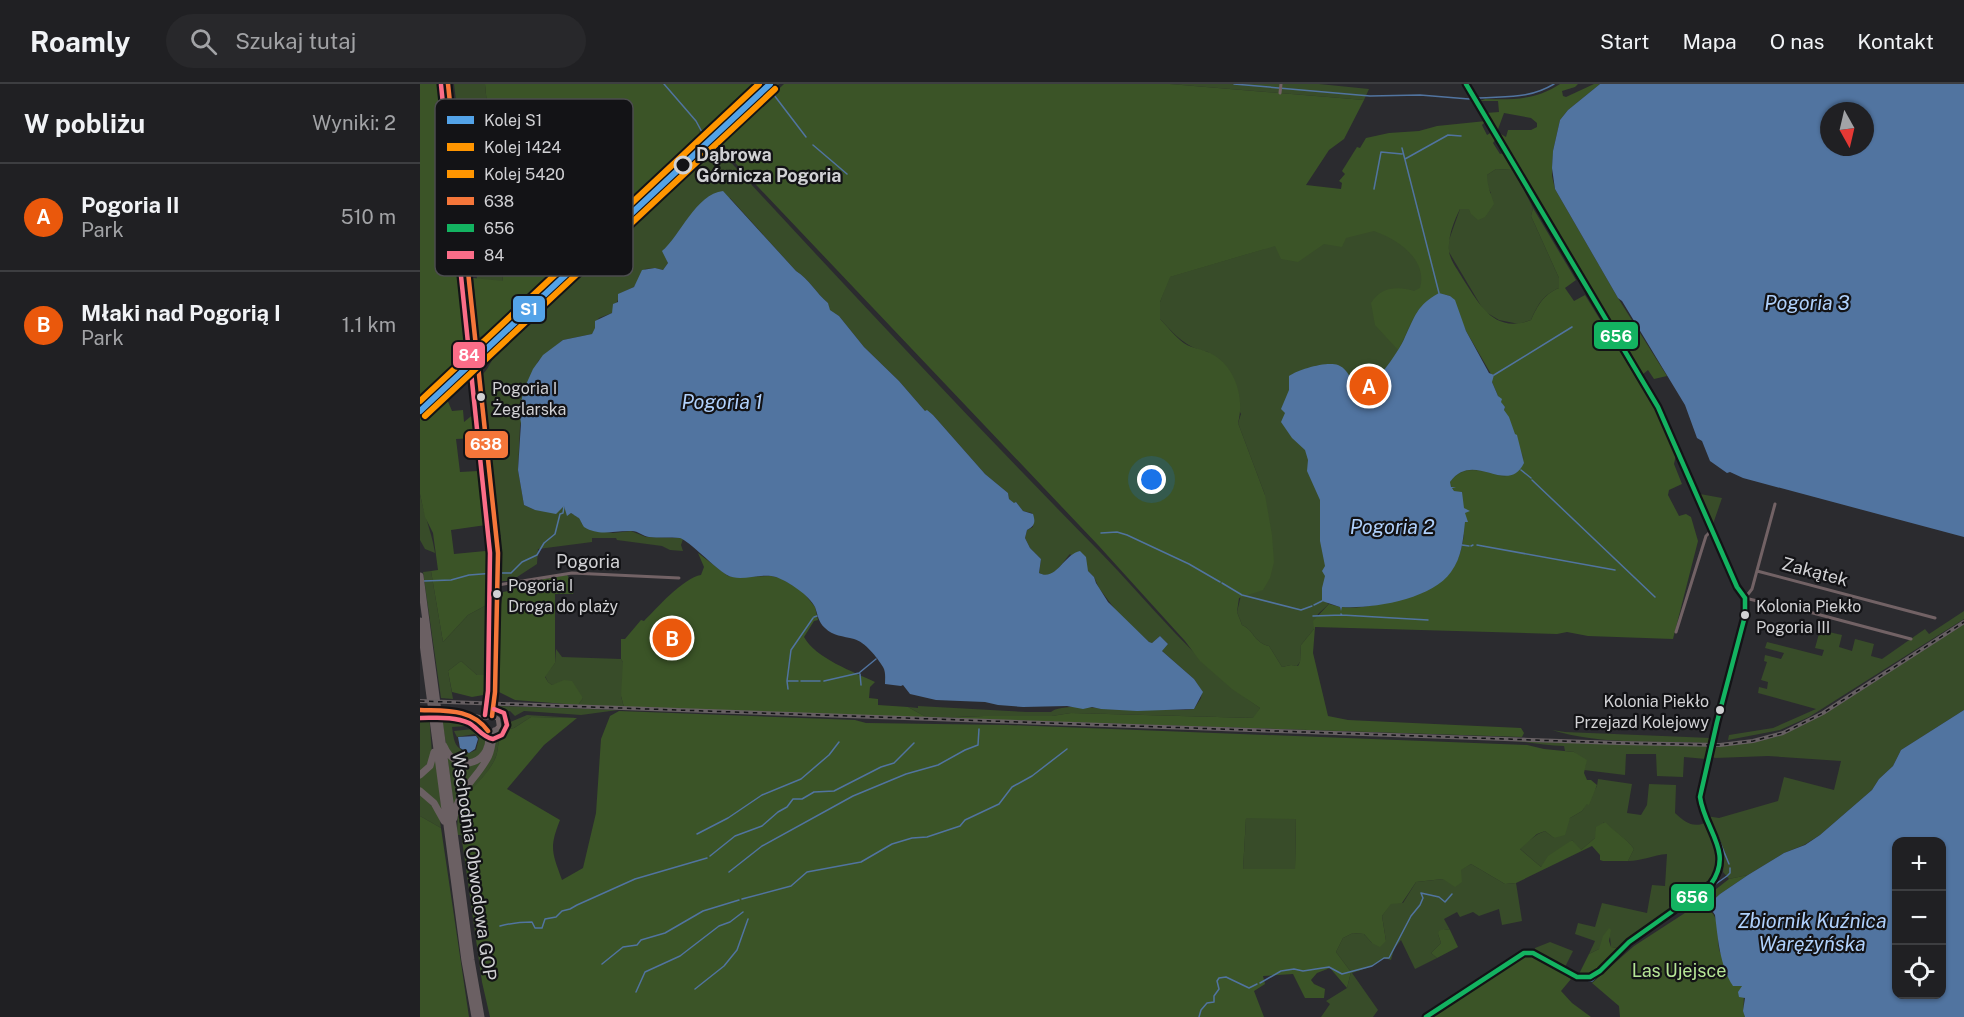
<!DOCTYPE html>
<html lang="pl">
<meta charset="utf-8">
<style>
:root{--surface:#202023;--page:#28282b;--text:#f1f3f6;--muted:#a2a3a6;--line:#3d3e41;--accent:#ea580c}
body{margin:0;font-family:"Public Sans",sans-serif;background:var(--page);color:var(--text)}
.controls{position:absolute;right:18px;bottom:18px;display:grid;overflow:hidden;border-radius:12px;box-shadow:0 2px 4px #0004}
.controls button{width:54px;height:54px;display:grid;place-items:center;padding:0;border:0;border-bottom:2px solid var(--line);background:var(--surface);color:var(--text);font:30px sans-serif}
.compass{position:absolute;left:1400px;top:18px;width:54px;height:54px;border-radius:50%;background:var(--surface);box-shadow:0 2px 4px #0004;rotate:172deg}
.you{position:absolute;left:732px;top:396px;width:21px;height:21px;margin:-15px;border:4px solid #fff;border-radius:50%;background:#1a73e8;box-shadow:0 0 0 9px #1a73e833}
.badge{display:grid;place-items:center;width:39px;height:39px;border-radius:50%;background:var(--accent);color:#fff;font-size:20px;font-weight:700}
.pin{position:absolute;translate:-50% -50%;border:3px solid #fff;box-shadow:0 2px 6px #0006}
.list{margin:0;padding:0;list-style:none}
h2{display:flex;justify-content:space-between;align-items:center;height:78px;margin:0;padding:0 24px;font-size:26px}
h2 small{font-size:20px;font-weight:400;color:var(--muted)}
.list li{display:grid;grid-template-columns:39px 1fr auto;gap:18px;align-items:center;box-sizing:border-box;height:108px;padding:0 24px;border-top:2px solid var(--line)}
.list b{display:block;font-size:22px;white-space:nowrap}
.list p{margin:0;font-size:20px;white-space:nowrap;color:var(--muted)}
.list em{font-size:20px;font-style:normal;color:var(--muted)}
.icon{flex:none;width:33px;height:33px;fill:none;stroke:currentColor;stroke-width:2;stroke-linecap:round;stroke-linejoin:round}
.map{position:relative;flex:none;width:1544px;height:933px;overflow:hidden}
header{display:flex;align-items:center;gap:36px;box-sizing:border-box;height:84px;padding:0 30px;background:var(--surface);border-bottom:2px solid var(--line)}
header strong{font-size:28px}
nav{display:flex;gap:33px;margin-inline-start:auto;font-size:21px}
.search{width:420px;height:54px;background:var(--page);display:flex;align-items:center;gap:15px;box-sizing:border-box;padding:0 21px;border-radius:33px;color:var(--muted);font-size:22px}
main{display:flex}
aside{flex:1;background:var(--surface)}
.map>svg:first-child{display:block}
</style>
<header>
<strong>Roamly</strong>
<div class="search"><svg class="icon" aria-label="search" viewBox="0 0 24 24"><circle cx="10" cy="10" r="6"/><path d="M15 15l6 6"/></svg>Szukaj tutaj</div>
<nav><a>Start</a><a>Mapa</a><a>O nas</a><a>Kontakt</a></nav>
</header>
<main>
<aside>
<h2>W pobliżu<small>Wyniki: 2</small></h2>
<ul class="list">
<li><span class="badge">A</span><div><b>Pogoria II</b><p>Park</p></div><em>510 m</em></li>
<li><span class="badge">B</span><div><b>Młaki nad Pogorią I</b><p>Park</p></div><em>1.1 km</em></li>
</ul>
</aside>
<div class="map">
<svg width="1544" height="933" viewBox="0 0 1544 933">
<rect width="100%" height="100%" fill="#2b2b2f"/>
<path fill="#384c29" d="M34,0H65L68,30L60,62L76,109L83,198L57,195Z
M340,0H346L289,54L287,52L239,98L240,100L60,268L58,264L60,260H63L192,136L271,63L281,46L288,49Z
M352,0H359L297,58H292L294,57L291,56Z
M750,0H899L949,5L944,16Z
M291,59L296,60L92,249L70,271L64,282H61L60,272L242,102L244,103Z
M295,67L304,71C428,205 550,336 678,466C731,520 777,581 840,624L834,634L651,629L632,632H564L508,634L488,623L498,624V622L607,628H631C638,621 671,622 681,625L765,626L774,625L781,614L782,607L774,595L741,566L748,560L740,552L732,559L729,558L697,528L679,504L674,493L650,470C641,480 633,497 619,489L621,475L610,464L605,454L607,446L613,443L612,429L603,427L596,418L594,420L589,415L588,409L565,390L513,331L505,327L479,297L444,263L419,232L409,226L408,219C396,209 389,195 376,187L310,114C285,127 261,137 249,163L244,165L248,179L243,186L235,184L225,185L214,203L201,209L192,229L179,234L175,239L176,244L172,250L143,256L118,277L100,342L98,386L104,421L115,426L144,422L148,431L151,429C157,433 161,432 162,440L179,447L193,449L211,447L226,453L261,454L263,455L261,461L263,467L250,466L242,462L197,456L196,454H172V458L118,465L117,480L91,497H81L79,453L81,452L79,449L63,290C70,283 72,273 80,265L291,68Z
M953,69L1110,376L1053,439L993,512L965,519H907L909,520L898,530L894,545L881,561L880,578L877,582L871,581L862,583L849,562C833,558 834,546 822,541L817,528L845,411L818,339L821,330L788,268C766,264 755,251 740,235V218L749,193L844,165L921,105Z
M1076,85L1094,86L1113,124L1111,132L1139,194V204C1123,211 1118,220 1111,236L1099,240L1079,236L1064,227L1029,168V156L1040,125H1049L1071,109L1067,102V91Z
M0,410C4,431 12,449 15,469L5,465L0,456Z
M1280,410L1302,414L1293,440L1291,439Z
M11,487L23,558L48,531L74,517L70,591H57L41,577L28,587L33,615L21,614L3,488Z
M289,488L201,612L204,623L158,621L163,614L140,600L132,601L128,598L125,592L135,579L136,565L142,573L201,575L203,578L235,531L272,495Z
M1544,527V535L1389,633L1360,646L1308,656L1309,651L1353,644L1396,625L1338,609L1339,603L1347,605L1348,598L1341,596L1347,578L1344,577L1345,571L1361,575L1364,569L1345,564L1347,558L1402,572L1404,566L1395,564L1400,546L1422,551L1419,563L1432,567L1435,555L1454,560L1451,572L1462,575L1505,545L1509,550Z
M1544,540V626L1481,666L1473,682L1459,695L1452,706L1400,751L1384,761L1364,769L1328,791L1309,795L1303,788C1306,768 1294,750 1286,732L1299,734L1358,717L1364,693L1414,706L1421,677L1348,672L1295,674L1291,672L1294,662L1351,654L1383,641Z
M76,621L77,622L198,626L161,631L104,627L95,632L90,627H77Z
M0,628H2L3,634L6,633L5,629H9L12,670L11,675L0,689Z
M21,629H25L26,636L29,635H27L26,632L28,633V629L51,634L46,642L32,643C34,656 34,665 49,669L56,666L59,654L55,650L37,653L34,647L53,645L52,642L49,643L53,635C72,645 68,657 59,673L45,677L31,670L26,660Z
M107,631L157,634L111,633L94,644L84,646C76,655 80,667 74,677C57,709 35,707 41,751H37L38,721L66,680L75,650L83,641Z
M1132,646L1145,648L1291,654L1290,659C1242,657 1178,661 1132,646Z
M1094,656L1289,662L1286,675L1264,673L1263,693L1237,692L1236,670H1206L1205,691L1164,686L1166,679L1154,668L1145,667L1144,662C1126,662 1110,658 1092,657Z
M69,666L34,725L27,670L44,681Z
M16,675L22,729L0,705V693Z
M1178,695L1212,700L1207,729L1221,731L1227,721L1229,700L1256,701L1255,729C1265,738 1272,744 1285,739C1293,758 1307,778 1291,797L1197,864L1191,863L1190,853L1179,865L1169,870L1175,857L1155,850L1158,839L1175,843L1182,819L1227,829L1232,801L1245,802L1247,770C1233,771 1222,777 1208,777L1214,765C1206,754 1194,748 1184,738L1175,754L1160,767L1152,756L1121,783L1099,764L1118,750L1125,747L1134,754L1150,734L1162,727L1177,702Z
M0,709L19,730L21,744L0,732Z
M826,734H876L875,785H823Z
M1051,780L1085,800L1096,799L1102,837L1082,841L1079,825L1059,832L1053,828L1040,833L1037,828L1024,835L1030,846L1023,845L1018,850L1021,859L1011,869L1017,874L995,885L981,856L974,865L971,876L964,874L950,883L932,889L958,926L953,933H901L910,920L906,917L927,904L931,888L916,868L923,854L933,849L944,850L952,859L966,857L962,832L971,819H983L996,798L1023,795Z
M1130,858L1153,867L1145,883L1115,866V864Z"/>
<path fill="#3b5427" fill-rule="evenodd" d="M0,0H27L53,242L47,249L48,268L0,321Z
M65,0H340L289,49L280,46L278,56L271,63L79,244L68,248L59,254L53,194L83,197L76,109L60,62L68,30Z
M364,0H750L944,16L924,55L909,66L886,101L921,105L922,99L919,97L925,90L922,87L937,63L940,64L946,54L969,49L999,47L1017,42L1066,37L1062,41L1067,51L1072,48L1076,55L1073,59L1080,70L1084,69L1094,86L1076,85L1067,91C1067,102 1071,109 1074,120L1065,133L1058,136L1051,130L1049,125H1040C1034,137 1028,152 1029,166C1029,175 1038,186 1043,195C1060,221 1074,250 1111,236C1118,221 1123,211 1139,204V194L1111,132L1113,124L1156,196L1145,204L1154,217L1165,211L1234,323L1256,371L1254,380L1262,400L1249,406L1248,411L1259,432L1266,430L1271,433L1278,457L1253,555L1168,552L1147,548L1137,550L895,543L893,569L908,632L928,636L1101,644L1104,649L1102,653L519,634L564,632H632L651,629L833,634L840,624L812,605L780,577L765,557L678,461L304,67L302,60L304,58ZM954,147C977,155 1008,175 1000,204L994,207C977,202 961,203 951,219L955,241L978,266C991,242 993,223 1019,209L1030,212L1046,247L1071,290L1072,298L1082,321L1085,323L1084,326L1104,374L1085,393C1064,388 1045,379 1030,398L1034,407L1043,408L1041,411L1044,424L1049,427L1045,429C1045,486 1026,505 972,517C955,521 939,525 922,523L921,526L920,523L909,520L893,537L894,545L881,561L880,578L878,582L871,581L862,583L849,562C833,558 834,546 822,541L817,528L819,514L843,506L850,494L854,478L852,451L845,411L818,339C825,314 815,281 790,269C780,264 770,265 760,256C753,250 747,242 740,235V218L750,193L855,162L861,175L878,178L904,160L922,163L926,154Z
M1140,0H1158L1155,3L1142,7L1143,12L1146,13L1174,0H1180L1148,26L1140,36L1133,67L1132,92L1135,105L1198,214L1247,292L1234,295L1228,286L1222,291L1079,49L1086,53L1088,46H1111L1117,43V39L1111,34L1084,29L1077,48L1066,29L1079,28L1078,17H1060L1065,15C1092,16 1116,16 1140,0Z
M24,308L32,327L43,326L44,338L60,325L73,440L31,446L34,470L76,466C76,478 77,491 76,502C75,508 73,511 74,517L48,531L23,558L11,487L18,486L13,449L5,433L0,410V331ZM55,354L58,387L40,388L36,355Z
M278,469L308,492L314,493L351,492L360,494L381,506L387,513L395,523L398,536L394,537L384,553C395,574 434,588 455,598L450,603L449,614L458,615V621L488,623L508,634L204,623L201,612L203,578L201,575V555H205L221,536L224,537C237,524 263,494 281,491L284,483Z
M147,491C152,497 156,502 153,510H135V579L125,593L128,598L132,601L144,596L152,597L163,614L158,621L95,616L77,607L80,527L83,508L92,506L90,501Z
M41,577L57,591H70L69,610L52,613L32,608L28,587Z
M199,627L435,636L446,639L587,641L1107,661L1124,665L1154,668L1167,676L1164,689L1167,696H1171L1177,701L1169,721L1167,720L1162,727L1150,734L1145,751L1134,754L1125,747L1117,750L1100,765L1121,783L1128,772L1152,756L1161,766L1175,754L1176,743L1185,738C1195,748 1206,754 1214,765L1208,777H1183L1180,776V771L1172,762L1096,799L1085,800L1051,780L1041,786L1042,798L1035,803L1023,795L996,798L982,819L971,820L962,832L966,857L960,863L952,859L944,850L933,849L923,854L916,868L931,888L927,904L910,884L897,889L891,896L894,900L905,905L904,914H885L873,890L843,892L845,900L834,907L844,933H70L62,898L40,742C37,709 60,703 74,677C80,667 76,655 84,646L94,644L111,633L157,634L124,661L87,705L140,736C129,764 132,768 142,796L163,784L176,729L181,655L190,632ZM826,734L876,735L875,785H823Z
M0,732L21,744L49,933H0Z
M1328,791L1300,810L1290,827C1301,835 1296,856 1300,868C1305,879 1316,889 1321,900C1327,911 1321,922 1325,933H1200L1199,922L1172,899L1214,862L1268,827L1309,795Z
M1189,844L1191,846L1189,857L1191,863L1197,864L1173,889L1159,890L1169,870L1179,865L1183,852Z
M1023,845L1030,846L1038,863L1017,874L1011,869L1021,859L1018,850L1019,847Z
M1104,870C1123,871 1136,885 1151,895L1141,907L1152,919L1171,933H1009Z"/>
<path fill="#5174a0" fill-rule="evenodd" d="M1180,0H1544V453L1323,394L1310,388L1307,389L1290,377L1282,357L1277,354L1265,321L1202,217L1198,214L1135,105L1132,84L1133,67L1140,36L1148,26ZM1409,27H1445V63H1409Z
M303,107L376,187C389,195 396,209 408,219L410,226L419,232L444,263L479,297L505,327L507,326L513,331L565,390L588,409L589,415L594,419L596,418L603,427L613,430C616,439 614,442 607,446L605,454L610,464L621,475L619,489C636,498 644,470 660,467L666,473L668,487L674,493L676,499L688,518L729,558L732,559L740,552L748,560L742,567L774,595L783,608L774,625L717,627L681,625L672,623L663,625L647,622L603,623L578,621L565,618L516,616L490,610L483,601L481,602L465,600C465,595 466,588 463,583C457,573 445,558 434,555C423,552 413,552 405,544C398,538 398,531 395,523C389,511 369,498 356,493C340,488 321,499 307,491C296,485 268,456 260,454C250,453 238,454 229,453C223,452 218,447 212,447C194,446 180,453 164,443C157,431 163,437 151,429L147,432L144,422L136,430L115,426L104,421L98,386L101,339L99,327L104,305L113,285L123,271L143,256L172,250L175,244V237L192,229L193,220L198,218V210L214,203L222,186L235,184L243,186L248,179L242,167C260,152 276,110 303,107Z
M1019,209L1030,212L1035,216L1046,247L1069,289L1074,291L1072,298L1078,312L1082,315L1081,318L1085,323L1084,326L1089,333L1095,350L1097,351L1104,379C1087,413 1054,365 1030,398L1031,403H1036L1032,404L1034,407L1042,408L1044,424L1050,427L1045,429L1048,438H1045C1043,456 1042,473 1031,488C1012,515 953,525 922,523L921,527L920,523L902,517V504L905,492L902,487L905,482L900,457V416L887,387L888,376L885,366L872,354L861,338L865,329L861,325L869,306V292C879,285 907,277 918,281C925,284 928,289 931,295C935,302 935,305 931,312L935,315C951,306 978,270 985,253C995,232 997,221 1019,209Z
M1544,626V933H1325L1323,927L1325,914L1319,913L1318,908L1322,902H1313C1300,882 1298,855 1295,831L1293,828H1285L1283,826L1300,810L1328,791L1364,769L1385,761L1400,751L1452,706L1459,695L1473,682L1481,666ZM1476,758H1522V910H1476Z
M56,652L58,655L55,665L49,669L40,664L38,653Z"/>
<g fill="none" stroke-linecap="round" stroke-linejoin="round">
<path stroke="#5174a0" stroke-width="1.5" d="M244,0L276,37L283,50
M814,0L950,12L1000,11L1049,15
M354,11L386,53
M1059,14C1087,12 1109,15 1134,0
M305,33L341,0
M393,61L427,90
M982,64L1019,209
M985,75L1028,51L1041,52
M954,105L961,68L982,70
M1074,291L1152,243
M1101,386L1111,394
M1112,396L1235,513
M681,449L697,448L707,451L769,480L800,498
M1042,461L1049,462
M1057,461L1195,486
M1051,462L1053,461
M80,489H91L102,478L117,471L124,459L135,450L140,430L143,429L144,422
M4,497L31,496L49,491L75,489
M802,499L822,511L881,526L892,522
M894,521L902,517
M921,530L922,531L1008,536
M893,532L922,531
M394,533L397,532
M440,590L441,601
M367,597L371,566L393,534
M381,597H400
M404,597L439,589L456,575
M368,605L367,597H378
M1289,734L1294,746
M277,750L308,734L342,711L381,695L409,671L419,658
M1297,751L1309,780
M290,772L315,752L342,742L358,728L367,723L373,715H382L394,708L414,707L461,683L474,679L494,659
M309,788L342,762L433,712L486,690L518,681L545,666L558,661L559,645
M322,815L371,802L387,788L441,778L472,760L492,754L507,753L540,742L545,736L579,720L592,703L612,692L647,665
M80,842C91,839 100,838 112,838L115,844H122L125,835L136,833L142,827L150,825L157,821L215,795L287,774
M182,880L203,863L217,861L221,856L245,849L283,827L319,816
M1155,894L1172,897L1215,857L1307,792L1310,789V784
M840,899L861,887L874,885L883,887L909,883L922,890L952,882L964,874H969L991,832L1000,821L1003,814L1001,809L1019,813L1025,818L1032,810
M275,905L304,882L317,866L328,835
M216,908L225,888L260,872L299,842L310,838L323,828
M779,933L781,926L787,919L794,918V912L799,905L797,897L799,894L806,893L829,904L837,900"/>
<path stroke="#726265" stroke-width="3" d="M1046,0L1238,323L1317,503L1325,514
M860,9L861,0
M1337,487L1515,534
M78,501L152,489L259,494
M1325,514L1366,524H1374L1491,555
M1256,548L1286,452L1292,446
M1006,933L1096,873L1104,869H1113L1157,893H1170L1180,887L1209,858L1291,800C1315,776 1289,750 1281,724C1279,716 1281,708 1282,700L1325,532V514L1332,505L1355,420"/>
<path stroke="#726265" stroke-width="4" d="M28,0L78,469L75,608L72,632"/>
<path stroke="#746567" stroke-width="4.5" d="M28,627L63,634L74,632L78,635L79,642L75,647H69L62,638L53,633"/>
<path stroke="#6b6063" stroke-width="7" d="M0,492L51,876L61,933
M0,537L45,877L55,933
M24,662C37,693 75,678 68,647
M0,691L10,682L14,668
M0,707L14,719L24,737
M34,734C38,705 54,698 67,675C73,666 71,656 75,647"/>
<defs>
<path id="rail" d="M0,617L1199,659L1300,661L1333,657L1363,649L1403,629L1544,538"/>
</defs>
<use href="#rail" stroke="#665f62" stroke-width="4"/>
<use href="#rail" stroke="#131316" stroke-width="1.5" stroke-dasharray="4.5" stroke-linecap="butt"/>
<path stroke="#746567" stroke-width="4.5" d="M2,626L28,627"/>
<defs>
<path id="bus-1" d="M28,0L78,469L75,608L72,632
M0,626C25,627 52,624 68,647"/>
<path id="bus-2" d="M1046,0L1238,323L1317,503L1325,514
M1006,933L1104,869H1113L1157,893H1170L1180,887L1209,858L1291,800C1314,768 1285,747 1280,713L1297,638L1325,532V514"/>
<path id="bus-3" d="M21,1L70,469L68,607L65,631
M0,634C16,634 34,632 49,639C58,644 62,653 73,655L82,651L87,641L84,629L74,625"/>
</defs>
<use href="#bus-1" stroke="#131316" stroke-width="9"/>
<use href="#bus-2" stroke="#131316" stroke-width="9"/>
<use href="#bus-3" stroke="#131316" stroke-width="9"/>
<use href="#bus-1" stroke="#f5763a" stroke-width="4.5"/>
<use href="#bus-2" stroke="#13b361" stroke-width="4.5"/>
<use href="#bus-3" stroke="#fb6d88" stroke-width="4.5"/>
<defs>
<path id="rail-1" d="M0,327L350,0"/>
<path id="rail-2" d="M5,332L355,5"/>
<path id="rail-3" d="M0,317L339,0"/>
</defs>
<use href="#rail-1" stroke="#131316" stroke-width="10"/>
<use href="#rail-2" stroke="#131316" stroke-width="10"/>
<use href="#rail-3" stroke="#131316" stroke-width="10"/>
<use href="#rail-1" stroke="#53a3e8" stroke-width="6"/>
<use href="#rail-2" stroke="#ff9500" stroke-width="6"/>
<use href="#rail-3" stroke="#ff9500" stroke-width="6"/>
</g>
<circle fill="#131316" stroke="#d1d1d4" stroke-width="3" cx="263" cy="81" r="8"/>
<g fill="#d1d1d4" stroke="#131316" stroke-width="2">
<circle cx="61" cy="313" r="5"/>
<circle cx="77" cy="510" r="5"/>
<circle cx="1325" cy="531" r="5"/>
<circle cx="1300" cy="626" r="5"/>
</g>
<g text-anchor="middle" stroke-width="4.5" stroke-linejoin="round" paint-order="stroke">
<g font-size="16" fill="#d1d1d4" stroke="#131316" text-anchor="start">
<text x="72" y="310">Pogoria I<tspan x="72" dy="21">Żeglarska</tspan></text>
<text x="88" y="507">Pogoria I<tspan x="88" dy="21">Droga do plaży</tspan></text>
<text x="1336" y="528">Kolonia Piekło<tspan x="1336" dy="21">Pogoria III</tspan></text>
<text x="1289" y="623" text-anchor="end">Kolonia Piekło<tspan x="1289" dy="21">Przejazd Kolejowy</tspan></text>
</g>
<g font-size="18" font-weight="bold" fill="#d1d1d4" stroke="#131316" text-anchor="start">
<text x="276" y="77">Dąbrowa<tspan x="276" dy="21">Górnicza Pogoria</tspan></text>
</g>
<g font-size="18" fill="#d1d1d4" stroke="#131316">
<text x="168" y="484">Pogoria</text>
<text transform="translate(1395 488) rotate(15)" y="6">Zakątek</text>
<text transform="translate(54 782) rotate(82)" y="6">Wschodnia Obwodowa GOP</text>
</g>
<g font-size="18" fill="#b5e495" stroke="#131316">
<text x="1259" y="893">Las Ujejsce</text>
</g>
<g font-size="20" font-style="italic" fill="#b0d1fc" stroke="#131316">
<text x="1387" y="226">Pogoria 3</text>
<text x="302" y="325">Pogoria 1</text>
<text x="972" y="450">Pogoria 2</text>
<text x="1392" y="844">Zbiornik Kuźnica<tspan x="1392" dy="23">Warężyńska</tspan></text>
</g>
</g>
<rect x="15" y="15" width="198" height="177" rx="9" fill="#131316" stroke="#4c4c4f" stroke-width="1.5"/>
<rect x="27" y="32" width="27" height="8" fill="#53a3e8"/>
<rect x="27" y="59" width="27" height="8" fill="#ff9500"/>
<rect x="27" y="86" width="27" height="8" fill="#ff9500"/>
<rect x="27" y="113" width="27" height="8" fill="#f5763a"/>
<rect x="27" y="140" width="27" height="8" fill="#13b361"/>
<rect x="27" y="167" width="27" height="8" fill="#fb6d88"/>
<g font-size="16" fill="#d1d1d4">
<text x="64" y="42">Kolej S1</text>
<text x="64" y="69">Kolej 1424</text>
<text x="64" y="96">Kolej 5420</text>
<text x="64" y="123">638</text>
<text x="64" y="150">656</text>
<text x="64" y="177">84</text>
</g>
<g stroke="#131316" stroke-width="2">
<rect x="92" y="211" width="34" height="28" rx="6" fill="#53a3e8"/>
<rect x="1173" y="237" width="46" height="29" rx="6" fill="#13b361"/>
<rect x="32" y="257" width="34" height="28" rx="6" fill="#fb6d88"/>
<rect x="44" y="346" width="45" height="29" rx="6" fill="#f5763a"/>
<rect x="1250" y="799" width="45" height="29" rx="6" fill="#13b361"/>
</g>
<g font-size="16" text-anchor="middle" font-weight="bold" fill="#fff">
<text x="109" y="231">S1</text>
<text x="1196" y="258">656</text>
<text x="49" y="277">84</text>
<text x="66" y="366">638</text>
<text x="1272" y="819">656</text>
</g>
</svg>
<div class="controls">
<button>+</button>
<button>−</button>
<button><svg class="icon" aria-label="locate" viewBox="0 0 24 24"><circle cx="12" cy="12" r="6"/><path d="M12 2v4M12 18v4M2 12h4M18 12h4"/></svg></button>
</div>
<svg class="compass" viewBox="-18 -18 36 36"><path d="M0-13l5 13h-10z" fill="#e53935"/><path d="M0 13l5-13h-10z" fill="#a2a3a6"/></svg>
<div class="you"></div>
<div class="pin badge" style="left:949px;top:302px">A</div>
<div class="pin badge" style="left:252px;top:554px">B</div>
</div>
</main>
